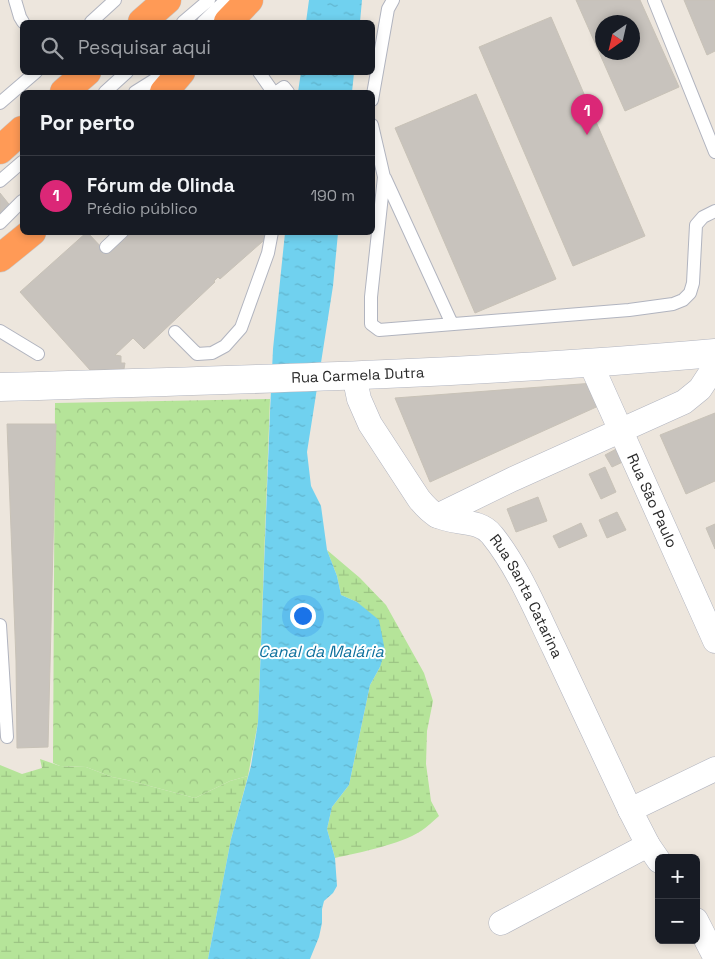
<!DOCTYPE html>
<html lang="pt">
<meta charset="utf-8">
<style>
:root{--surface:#171b24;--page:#20242c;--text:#f1f3f6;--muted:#9ea1a6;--line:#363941;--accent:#db2777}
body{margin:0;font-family:"Space Grotesk",sans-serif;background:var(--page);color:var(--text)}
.controls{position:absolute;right:15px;bottom:15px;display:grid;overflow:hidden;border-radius:8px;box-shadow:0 2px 8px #0003}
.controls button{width:45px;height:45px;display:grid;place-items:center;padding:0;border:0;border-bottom:1px solid var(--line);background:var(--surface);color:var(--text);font:25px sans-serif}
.compass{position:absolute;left:595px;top:15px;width:45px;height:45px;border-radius:50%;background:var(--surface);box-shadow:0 2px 8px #0003;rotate:214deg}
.you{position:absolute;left:302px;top:615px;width:18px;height:18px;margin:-12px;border:4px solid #fff;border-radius:50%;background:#1a73e8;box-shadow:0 0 0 8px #1a73e833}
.badge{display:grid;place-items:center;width:32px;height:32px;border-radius:50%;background:var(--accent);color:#fff;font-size:16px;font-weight:700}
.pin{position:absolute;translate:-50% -41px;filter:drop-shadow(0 1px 2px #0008)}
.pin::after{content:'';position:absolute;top:26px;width:18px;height:15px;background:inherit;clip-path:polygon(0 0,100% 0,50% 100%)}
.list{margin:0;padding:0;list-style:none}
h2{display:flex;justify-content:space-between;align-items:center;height:65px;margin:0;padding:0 20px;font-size:21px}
h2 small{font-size:16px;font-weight:400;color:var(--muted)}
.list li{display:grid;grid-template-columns:32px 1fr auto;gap:15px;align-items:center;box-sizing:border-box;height:80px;padding:0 20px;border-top:1px solid var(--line)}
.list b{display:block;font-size:19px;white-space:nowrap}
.list p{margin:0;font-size:16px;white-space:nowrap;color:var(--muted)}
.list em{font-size:16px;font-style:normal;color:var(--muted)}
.icon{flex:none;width:28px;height:28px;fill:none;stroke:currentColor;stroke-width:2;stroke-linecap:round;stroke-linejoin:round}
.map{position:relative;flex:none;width:715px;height:959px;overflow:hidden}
.search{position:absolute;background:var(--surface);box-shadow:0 2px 8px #0003;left:20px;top:20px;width:355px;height:55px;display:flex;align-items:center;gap:12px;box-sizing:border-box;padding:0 18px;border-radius:8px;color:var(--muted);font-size:19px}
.panel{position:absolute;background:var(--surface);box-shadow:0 2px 8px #0003;left:20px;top:90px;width:355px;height:145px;border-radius:8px}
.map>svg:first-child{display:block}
</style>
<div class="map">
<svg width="715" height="959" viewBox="0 0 715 959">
<defs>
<pattern id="forest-crowns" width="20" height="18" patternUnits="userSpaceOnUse" patternTransform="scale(1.25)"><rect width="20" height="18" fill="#b5e499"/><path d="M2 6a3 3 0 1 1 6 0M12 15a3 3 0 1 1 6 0" fill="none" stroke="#9cc484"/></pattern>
<pattern id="wetland-marsh" width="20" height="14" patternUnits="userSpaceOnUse" patternTransform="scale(1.25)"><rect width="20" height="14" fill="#b5e499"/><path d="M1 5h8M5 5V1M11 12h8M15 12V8" fill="none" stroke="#9cc484"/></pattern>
<pattern id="water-ripples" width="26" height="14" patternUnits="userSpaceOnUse" patternTransform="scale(1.25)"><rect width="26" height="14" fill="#70d1ef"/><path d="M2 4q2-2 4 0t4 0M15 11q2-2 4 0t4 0" fill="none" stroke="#61b4cd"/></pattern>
</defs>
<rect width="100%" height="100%" fill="#ede6dd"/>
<path fill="url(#forest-crowns)" d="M270,399L258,722L248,776L230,781L195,798L127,780L112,777L86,767L60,766L53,763L55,403Z"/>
<path fill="url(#wetland-marsh)" d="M327,550L360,578L386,605L424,673L433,701L427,731L426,764L431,801L439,816C433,821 427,827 421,831C399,845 361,852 335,858L327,829L332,807L349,785L370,685L380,667L357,602L341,595L337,576Z
M40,759L60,766L86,767L112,777L127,780L195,798L230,781L248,776L231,839L208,959H0V765L22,774L42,768Z"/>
<path fill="url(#water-ripples)" d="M309,0H362L360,22H306Z
M301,72L354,73L352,92H298Z
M285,233H338L333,286L307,452L311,486L321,506L327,550L337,576L341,595L357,602L379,620L385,651L380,667L370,685L349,785L332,807L327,829L335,858L337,886L333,893L324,901L322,909V923L319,937L310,959H208L231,839L251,766L258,722L270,412L273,349Z"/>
<path fill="#c8c3bd" stroke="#c8c2b7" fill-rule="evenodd" d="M576,0H640L679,87L625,111ZM602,22H632V52H602Z
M684,0H715V51L707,55Z
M551,17L645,236L573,266L479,47Z
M476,94L556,279L475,313L395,128Z
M0,193L12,208L0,219Z
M87,232L104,250L123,232H268L270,235L220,279L218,277L214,281L215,282L144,349L133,338L115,355L121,356V363H125L124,369L90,370L20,292Z
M594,383L603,404L430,482L395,398Z
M715,413V481L686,494L660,435Z
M7,424H56L48,747L17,748L16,661Z
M620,447L627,460L612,467L605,455Z
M605,467L616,492L601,499L589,474Z
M538,497L547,521L516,532L507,509Z
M617,512L626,530L607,538L599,520Z
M581,523L587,536L559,548L553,536Z
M715,524V549L706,528Z"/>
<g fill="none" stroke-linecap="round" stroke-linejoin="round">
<defs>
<path id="lane" d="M15,0L20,17L23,22
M654,0L715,152
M91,22L115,0
M183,22L209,0
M203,22L226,0
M259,72L273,92
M105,92L127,72
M135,92L167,72
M277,92L284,87L288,92
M372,100L388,9L393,0
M0,103L36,72
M372,125L384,177L371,297V324L379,330L629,310L673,304L683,300L690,293L693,283L696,225L703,217L715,211
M385,178L452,324
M0,181L22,162
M0,223L22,201
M106,247L122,232
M0,331L38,354
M175,332L197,354L212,353L225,346L241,328L268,253L272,232
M0,625L7,737"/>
<g id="street">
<path id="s1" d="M590,362L715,641"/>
<path id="s2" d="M354,375L359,399L370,424L419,499C424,505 429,511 436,515C453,525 479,518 492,535C518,567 536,611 554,648C579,702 605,756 630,810L648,845L659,861"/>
<path d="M437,516L513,479L684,402L700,389L715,366"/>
<path d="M630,810L715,769"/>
<path d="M696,920L715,957"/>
<path d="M501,923L648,845"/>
</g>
<g id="secondary">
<path id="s3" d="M0,387C238,380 477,374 715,353"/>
</g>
<path id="highway" d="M142,22L167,0
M228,22L249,0
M64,92L87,72
M164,92L181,72
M0,150L22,130
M0,258L32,232"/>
</defs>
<use href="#lane" stroke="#b1b4bf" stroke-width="14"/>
<use href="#street" stroke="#b1b4bf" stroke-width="25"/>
<use href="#secondary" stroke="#b1b4bf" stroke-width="29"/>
<use href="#highway" stroke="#c8c8c8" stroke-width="29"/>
<use href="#lane" stroke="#fff" stroke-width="12"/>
<use href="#street" stroke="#fff" stroke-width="24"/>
<use href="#secondary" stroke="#fff" stroke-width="28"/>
<use href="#highway" stroke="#ff9a56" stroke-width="28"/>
</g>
<g text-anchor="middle" stroke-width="4" stroke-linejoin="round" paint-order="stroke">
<g font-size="15" fill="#2b2b2b" stroke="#fff">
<text dy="5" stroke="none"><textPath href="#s3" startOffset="358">Rua Carmela Dutra</textPath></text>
<text dy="5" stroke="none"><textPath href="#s1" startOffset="152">Rua São Paulo</textPath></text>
<text dy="5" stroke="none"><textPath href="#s2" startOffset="296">Rua Santa Catarina</textPath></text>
</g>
<g font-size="16" font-style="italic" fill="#0d709d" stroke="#fff">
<text x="321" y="657">Canal da Malária</text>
</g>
</g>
</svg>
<div class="controls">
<button>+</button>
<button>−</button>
</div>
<svg class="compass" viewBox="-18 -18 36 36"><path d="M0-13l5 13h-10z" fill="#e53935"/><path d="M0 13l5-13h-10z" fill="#9ea1a6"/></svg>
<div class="you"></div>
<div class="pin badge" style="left:587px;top:135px">1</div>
<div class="search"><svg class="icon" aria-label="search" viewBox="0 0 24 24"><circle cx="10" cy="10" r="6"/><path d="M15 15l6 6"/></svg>Pesquisar aqui</div>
<section class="panel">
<h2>Por perto<small></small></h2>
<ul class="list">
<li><span class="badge">1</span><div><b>Fórum de Olinda</b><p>Prédio público</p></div><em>190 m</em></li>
</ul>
</section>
</div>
